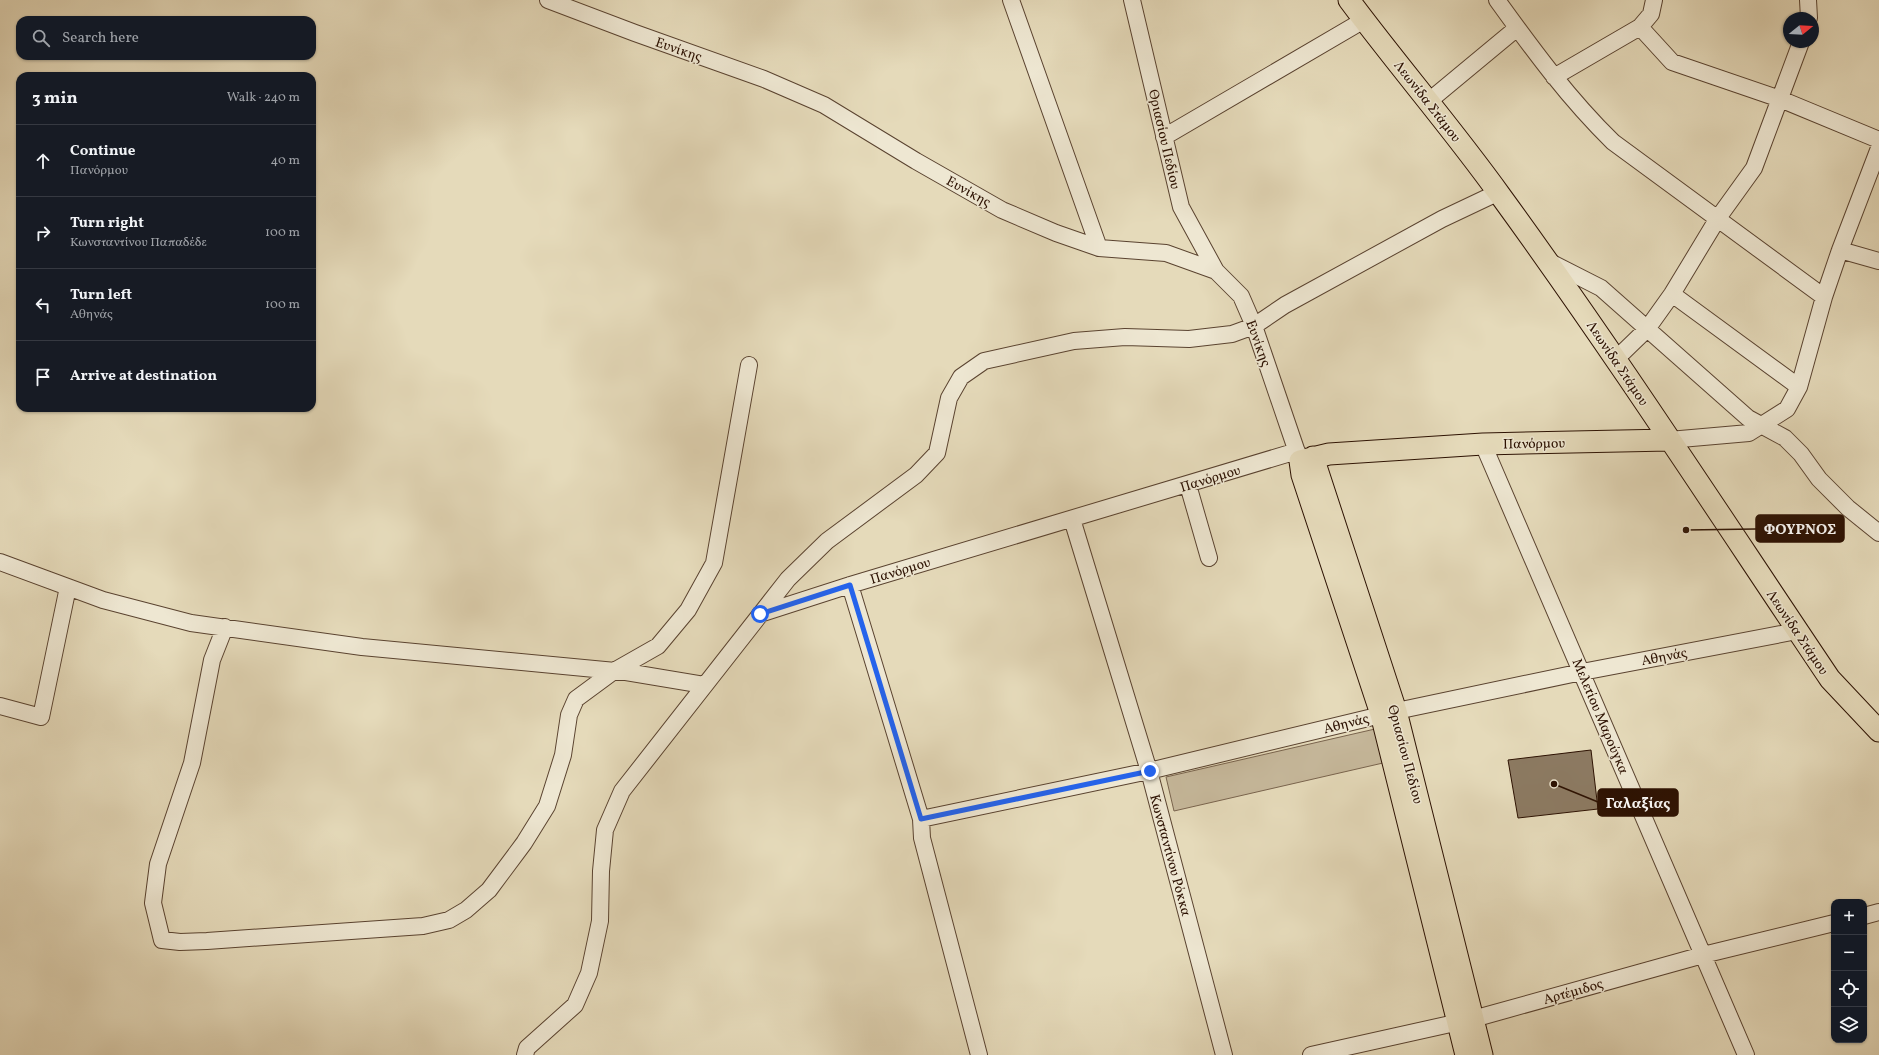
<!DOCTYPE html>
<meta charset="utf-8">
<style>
:root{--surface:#171b24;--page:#20242c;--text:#f1f3f6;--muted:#9ea1a6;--line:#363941}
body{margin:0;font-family:Vollkorn,serif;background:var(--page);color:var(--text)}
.controls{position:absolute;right:12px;bottom:12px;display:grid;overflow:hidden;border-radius:8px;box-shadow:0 1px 3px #0004}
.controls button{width:36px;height:36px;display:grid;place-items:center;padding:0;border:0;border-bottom:1px solid var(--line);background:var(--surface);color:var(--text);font:20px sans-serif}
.compass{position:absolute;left:1783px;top:12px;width:36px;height:36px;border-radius:50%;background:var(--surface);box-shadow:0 1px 3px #0004;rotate:72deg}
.stop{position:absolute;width:12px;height:12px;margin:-9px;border:3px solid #2563eb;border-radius:50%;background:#fff}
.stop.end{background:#2563eb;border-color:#fff;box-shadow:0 1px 4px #0008}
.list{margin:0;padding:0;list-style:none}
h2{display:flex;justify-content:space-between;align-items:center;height:52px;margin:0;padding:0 16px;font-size:17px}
h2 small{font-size:13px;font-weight:400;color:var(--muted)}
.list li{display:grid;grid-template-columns:26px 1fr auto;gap:12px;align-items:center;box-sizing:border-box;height:72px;padding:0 16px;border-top:1px solid var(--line)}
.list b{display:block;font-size:15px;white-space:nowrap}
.list p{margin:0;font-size:13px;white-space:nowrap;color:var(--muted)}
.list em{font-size:13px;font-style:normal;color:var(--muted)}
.icon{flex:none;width:22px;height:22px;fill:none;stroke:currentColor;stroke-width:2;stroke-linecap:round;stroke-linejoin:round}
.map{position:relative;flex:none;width:1879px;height:1055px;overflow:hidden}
.search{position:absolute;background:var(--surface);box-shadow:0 1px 3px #0004;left:16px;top:16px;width:300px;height:44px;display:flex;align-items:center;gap:10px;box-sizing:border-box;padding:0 14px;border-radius:12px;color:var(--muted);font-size:15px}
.panel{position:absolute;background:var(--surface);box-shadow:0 1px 3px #0004;left:16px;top:72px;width:300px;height:340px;border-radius:12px}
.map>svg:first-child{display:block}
</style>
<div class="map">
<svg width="1879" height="1055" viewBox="0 0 1879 1055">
<rect width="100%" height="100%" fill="#e5daba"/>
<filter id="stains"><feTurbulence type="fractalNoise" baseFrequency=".005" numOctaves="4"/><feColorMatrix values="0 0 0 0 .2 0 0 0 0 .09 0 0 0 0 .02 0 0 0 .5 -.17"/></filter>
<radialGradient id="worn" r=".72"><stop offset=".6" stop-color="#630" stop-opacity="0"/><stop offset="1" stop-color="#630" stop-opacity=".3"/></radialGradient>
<path fill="#c6b89b" stroke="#79644e" d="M1375,729L1383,763L1174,811L1166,777Z"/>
<path fill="#8c7a62" stroke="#2c1102" d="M1591,750L1598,809L1518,818L1508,760Z"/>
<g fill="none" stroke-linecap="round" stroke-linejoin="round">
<defs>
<path id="minor" d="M548,0L635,33L764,79L824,105L916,161L1002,210L1056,233L1099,248L1166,253L1216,271L1241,296L1254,326L1300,461
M1011,0L1099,248
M1132,0L1181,207L1216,271
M1497,0C1533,50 1569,99 1613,142L1824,297
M1808,0L1809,18
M1640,27L1672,62L1780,99L1879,140
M1554,77L1640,27L1651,14L1654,0
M1429,101L1517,28
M1164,137L1364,20
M1840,250L1879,261
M1548,261L1601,288L1748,418L1785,438L1801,454L1819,479L1848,508L1879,533
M1672,294L1799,387
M1616,359L1647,329L1672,294L1718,218L1754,168L1801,42
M1669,440L1749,433L1787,409L1799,387L1824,297L1840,250L1879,148
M1483,444L1746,1055
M1188,485L1209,558
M1072,519L1149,771L1224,1055
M0,562L103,600L191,623L362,647L626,672L704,685
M850,585L921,819L922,838L979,1055
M760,614L850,585L1297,451
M225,627L212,660L192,763L158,864L153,903L162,940L180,942L207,941L423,926L449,920L466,910L489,890L524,843L547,806L563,755L569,715L576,699L614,671L658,646L688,610L714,563L749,365
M0,706L41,717L68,587
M921,819L1149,771L1406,709L1582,672L1797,631
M1864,916L1879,912
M525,1055L527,1048L575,1005L589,973L600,921L601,871L605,830L622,791L788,579L827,541L916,475L937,453L949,398L961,377L984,361L1074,341L1125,337L1189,339L1232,334L1254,326L1285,305L1442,219L1499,192
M1311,1055L1473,1019L1703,955L1834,923"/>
<path id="major" d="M1349,0C1398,66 1452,128 1500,195C1615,353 1721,517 1830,679L1879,731
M1313,457L1396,711L1482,1055
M1466,1055L1381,714L1302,475L1300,461L1329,454L1483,444L1669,440"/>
</defs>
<use href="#minor" stroke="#5a4330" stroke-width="18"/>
<use href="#major" stroke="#2c1102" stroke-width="23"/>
<use href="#minor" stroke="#eee7d2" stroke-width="16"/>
<use href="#major" stroke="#e5daba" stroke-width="21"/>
</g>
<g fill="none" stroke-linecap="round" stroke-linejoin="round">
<path stroke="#2563eb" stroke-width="5" d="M760,614L850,585L921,819L1150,771"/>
</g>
<g text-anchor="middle" stroke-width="3" stroke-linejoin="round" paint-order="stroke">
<g font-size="14" fill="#2c1102" stroke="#eee7d2">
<text transform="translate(679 49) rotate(19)" y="5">Ευνίκης</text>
<text transform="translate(1428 101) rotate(52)" y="5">Λεωνίδα Στάμου</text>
<text transform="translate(1165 139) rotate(77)" y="5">Θριασίου Πεδίου</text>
<text transform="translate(969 191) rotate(29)" y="5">Ευνίκης</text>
<text transform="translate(1259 343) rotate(70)" y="5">Ευνίκης</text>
<text transform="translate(1618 363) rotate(56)" y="5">Λεωνίδα Στάμου</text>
<text transform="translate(1534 443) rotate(-1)" y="5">Πανόρμου</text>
<text transform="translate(1210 478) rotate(-17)" y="5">Πανόρμου</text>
<text transform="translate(900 570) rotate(-17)" y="5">Πανόρμου</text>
<text transform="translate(1798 632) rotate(56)" y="5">Λεωνίδα Στάμου</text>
<text transform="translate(1664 656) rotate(-11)" y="5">Αθηνάς</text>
<text transform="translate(1601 716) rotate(67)" y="5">Μελετίου Μαρούγκα</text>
<text transform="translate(1346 723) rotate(-14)" y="5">Αθηνάς</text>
<text transform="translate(1406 754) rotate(75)" y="5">Θριασίου Πεδίου</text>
<text transform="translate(1171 855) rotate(75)" y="5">Κωνσταντίνου Ρόκκα</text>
<text transform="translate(1573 991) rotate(-16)" y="5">Αρτέμιδος</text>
</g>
</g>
<path fill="none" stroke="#2c1102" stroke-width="1.5" d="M1686 530L1756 529M1554 784L1598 802"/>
<g fill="#2c1102" stroke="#eee7d2" stroke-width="1.5">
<circle cx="1686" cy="530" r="4"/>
<circle cx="1554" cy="784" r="4"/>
</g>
<g fill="#2c1102" stroke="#2c1102" stroke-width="1.5">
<rect x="1756" y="515" width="88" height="27" rx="4"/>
<rect x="1598" y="789" width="80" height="27" rx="4"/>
</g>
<g font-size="15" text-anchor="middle" font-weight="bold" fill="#fff">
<text x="1800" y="534">ΦΟΥΡΝΟΣ</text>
<text x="1638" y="808">Γαλαξίας</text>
</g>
<rect width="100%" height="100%" filter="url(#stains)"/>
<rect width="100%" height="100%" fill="url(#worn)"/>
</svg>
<div class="controls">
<button>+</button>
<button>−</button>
<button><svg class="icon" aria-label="locate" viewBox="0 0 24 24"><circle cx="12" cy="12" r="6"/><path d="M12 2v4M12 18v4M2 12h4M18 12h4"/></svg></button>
<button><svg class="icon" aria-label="layers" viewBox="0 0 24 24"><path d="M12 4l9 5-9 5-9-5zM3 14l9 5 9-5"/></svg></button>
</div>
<svg class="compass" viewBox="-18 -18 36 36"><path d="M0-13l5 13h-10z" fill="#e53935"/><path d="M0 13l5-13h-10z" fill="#9ea1a6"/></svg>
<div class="stop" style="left:760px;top:614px"></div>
<div class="stop end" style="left:1150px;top:771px"></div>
<div class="search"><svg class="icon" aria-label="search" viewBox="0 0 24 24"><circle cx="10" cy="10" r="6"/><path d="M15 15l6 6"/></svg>Search here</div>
<section class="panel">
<h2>3 min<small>Walk · 240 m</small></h2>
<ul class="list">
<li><svg class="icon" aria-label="ahead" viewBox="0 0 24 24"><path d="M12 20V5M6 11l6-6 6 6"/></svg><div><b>Continue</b><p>Πανόρμου</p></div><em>40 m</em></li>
<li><svg class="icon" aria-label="right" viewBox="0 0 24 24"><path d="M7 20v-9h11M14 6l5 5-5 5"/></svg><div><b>Turn right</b><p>Κωνσταντίνου Παπαδέδε</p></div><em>100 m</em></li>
<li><svg class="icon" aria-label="left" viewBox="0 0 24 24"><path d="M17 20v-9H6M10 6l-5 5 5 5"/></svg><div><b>Turn left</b><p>Αθηνάς</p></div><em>100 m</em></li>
<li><svg class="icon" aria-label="arrive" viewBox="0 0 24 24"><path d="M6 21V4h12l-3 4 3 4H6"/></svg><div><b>Arrive at destination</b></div></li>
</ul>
</section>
</div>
